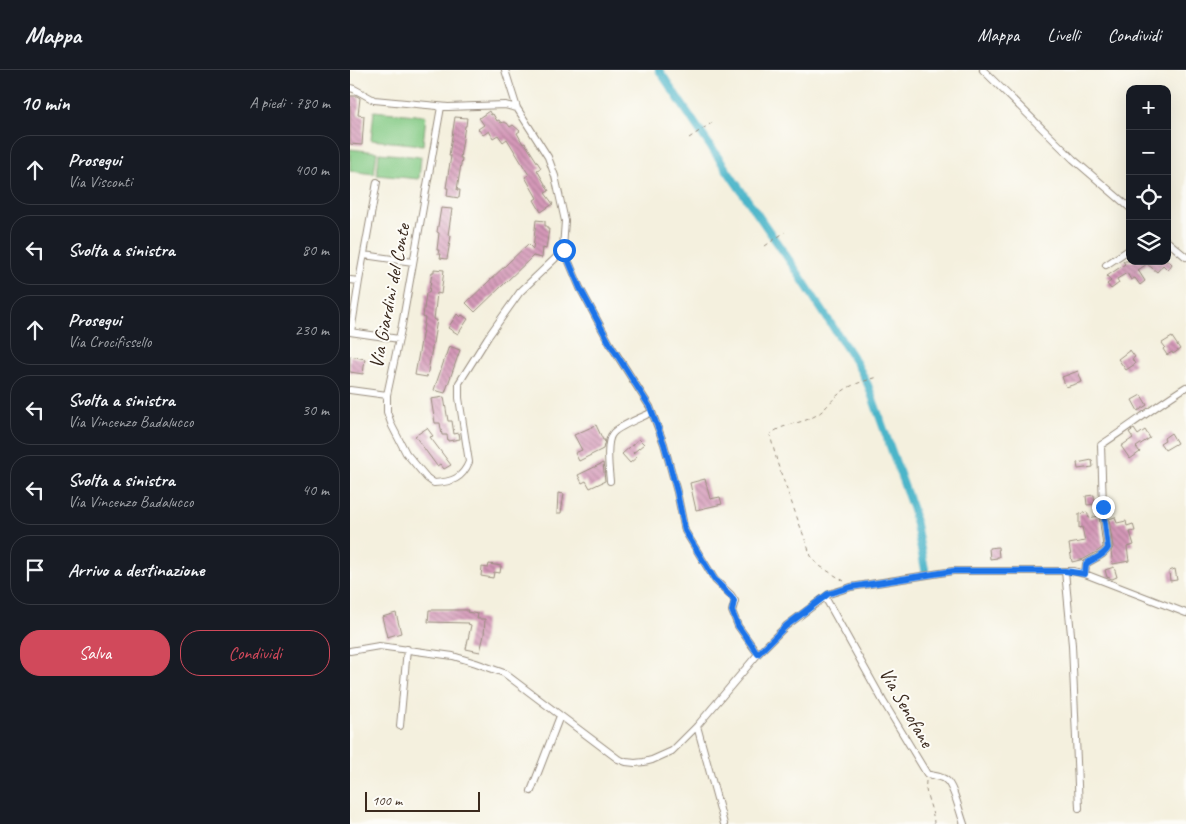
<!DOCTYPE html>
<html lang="it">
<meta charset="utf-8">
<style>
:root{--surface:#171b24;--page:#242831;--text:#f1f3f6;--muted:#9ea1a6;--line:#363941;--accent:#d1495b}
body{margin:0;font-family:Caveat,sans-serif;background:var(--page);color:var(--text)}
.controls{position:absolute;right:15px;top:15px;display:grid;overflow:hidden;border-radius:10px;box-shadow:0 5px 20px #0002}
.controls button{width:45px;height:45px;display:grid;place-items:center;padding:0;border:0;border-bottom:1px solid var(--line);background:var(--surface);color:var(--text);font:25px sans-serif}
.scale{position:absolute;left:15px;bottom:12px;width:115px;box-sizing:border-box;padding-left:5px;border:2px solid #3b2a1e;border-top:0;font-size:14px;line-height:18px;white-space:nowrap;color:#3b2a1e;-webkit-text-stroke:4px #fdfcf7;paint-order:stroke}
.stop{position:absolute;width:15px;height:15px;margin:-11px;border:4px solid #1a73e8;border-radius:50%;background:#fff}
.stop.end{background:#1a73e8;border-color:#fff;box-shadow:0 1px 5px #0008}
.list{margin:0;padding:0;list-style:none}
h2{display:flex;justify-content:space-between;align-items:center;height:65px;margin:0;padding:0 20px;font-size:21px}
h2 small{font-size:16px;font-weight:400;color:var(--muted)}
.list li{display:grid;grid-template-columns:32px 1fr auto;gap:15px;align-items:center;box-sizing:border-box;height:70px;margin:0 10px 10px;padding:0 10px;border:1px solid var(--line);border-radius:20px}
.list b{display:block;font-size:19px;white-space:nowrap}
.list p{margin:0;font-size:16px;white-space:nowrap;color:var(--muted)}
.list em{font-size:16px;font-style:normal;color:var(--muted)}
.actions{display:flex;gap:10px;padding:15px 20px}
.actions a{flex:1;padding:11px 0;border:1px solid var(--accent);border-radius:20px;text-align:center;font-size:18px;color:var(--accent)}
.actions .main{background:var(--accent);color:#fff}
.icon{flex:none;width:28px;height:28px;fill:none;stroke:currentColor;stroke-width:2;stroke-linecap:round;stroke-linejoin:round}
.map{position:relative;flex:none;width:836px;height:754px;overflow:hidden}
header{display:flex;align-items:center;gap:30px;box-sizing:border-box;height:70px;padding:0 25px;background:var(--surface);border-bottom:1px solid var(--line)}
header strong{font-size:24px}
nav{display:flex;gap:28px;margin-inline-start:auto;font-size:18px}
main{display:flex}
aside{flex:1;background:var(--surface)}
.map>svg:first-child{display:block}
</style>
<header>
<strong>Mappa</strong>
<nav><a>Mappa</a><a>Livelli</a><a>Condividi</a></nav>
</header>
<main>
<aside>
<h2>10 min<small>A piedi · 780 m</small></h2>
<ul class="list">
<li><svg class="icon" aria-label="ahead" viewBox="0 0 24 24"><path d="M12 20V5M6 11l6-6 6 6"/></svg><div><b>Prosegui</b><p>Via Visconti</p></div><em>400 m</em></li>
<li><svg class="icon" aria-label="left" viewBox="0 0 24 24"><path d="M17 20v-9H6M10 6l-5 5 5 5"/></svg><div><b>Svolta a sinistra</b></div><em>80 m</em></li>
<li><svg class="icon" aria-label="ahead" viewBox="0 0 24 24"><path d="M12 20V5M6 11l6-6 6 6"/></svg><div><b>Prosegui</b><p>Via Crocifissello</p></div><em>230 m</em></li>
<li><svg class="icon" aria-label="left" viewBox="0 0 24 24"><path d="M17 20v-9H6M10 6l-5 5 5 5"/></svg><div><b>Svolta a sinistra</b><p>Via Vincenzo Badalucco</p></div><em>30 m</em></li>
<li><svg class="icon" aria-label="left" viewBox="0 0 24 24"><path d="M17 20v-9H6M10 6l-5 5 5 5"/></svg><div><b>Svolta a sinistra</b><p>Via Vincenzo Badalucco</p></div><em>40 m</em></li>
<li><svg class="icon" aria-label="arrive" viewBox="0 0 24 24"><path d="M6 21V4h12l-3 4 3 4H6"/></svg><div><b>Arrivo a destinazione</b></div></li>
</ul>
<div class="actions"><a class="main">Salva</a><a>Condividi</a></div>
</aside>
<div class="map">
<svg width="836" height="754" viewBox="0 0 836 754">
<defs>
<pattern id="building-back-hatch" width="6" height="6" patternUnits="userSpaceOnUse" patternTransform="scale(1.25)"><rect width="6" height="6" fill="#d498b8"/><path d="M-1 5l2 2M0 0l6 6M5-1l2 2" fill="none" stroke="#ad7c95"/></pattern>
</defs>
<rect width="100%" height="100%" fill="#fdfcf7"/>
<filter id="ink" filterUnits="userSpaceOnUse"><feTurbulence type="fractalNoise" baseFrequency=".02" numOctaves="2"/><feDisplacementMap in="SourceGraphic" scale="10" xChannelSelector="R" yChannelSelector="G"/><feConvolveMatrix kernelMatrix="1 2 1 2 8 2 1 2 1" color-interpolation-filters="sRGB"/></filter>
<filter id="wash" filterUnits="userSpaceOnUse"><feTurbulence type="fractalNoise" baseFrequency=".0096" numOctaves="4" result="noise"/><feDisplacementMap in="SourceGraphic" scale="20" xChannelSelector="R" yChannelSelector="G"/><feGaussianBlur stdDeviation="1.12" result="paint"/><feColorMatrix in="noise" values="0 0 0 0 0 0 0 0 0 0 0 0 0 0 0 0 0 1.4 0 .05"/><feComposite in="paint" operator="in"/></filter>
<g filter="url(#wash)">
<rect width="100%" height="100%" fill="#f4f0de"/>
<path fill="#84ca85" stroke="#607a52" d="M24,41L76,46L73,75L21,70Z
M0,79L27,82L24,104L0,101Z
M29,83L71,87L69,109L27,105Z"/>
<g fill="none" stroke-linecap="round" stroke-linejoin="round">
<path stroke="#4cb5c9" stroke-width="8" d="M309,0L354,67L446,200L507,294L518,315L563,440L575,499"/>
</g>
<g id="blocks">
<path fill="url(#building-back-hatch)" d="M0,26H7L10,28L8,45L14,46L12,75L0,74Z
M139,41L141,45L143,44L147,51L149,50L151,53L154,52L156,53H157L160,57L163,55L170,61L167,63L173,74L175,73L191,98L187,100L199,121L195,123L203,134L191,142L184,130L187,128L175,107L179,105L157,69L153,72L148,65L143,68L139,61L133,65L128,59L134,55L129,48Z
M105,47L117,48L116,56H115L110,88H112L107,120H110L109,128L97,126L98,118H96L101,86H99Z
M91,138L102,139L98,165L101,166L97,189L90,188L91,184H88L89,180H87L89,163L87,162Z
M186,150L195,151V156H197V159H199L196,179L193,178L192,188L183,186L125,242L116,233L178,174L183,179Z
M773,191H819L822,194L818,200L813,195L807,202L797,194L788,200L795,211L790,215L785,208L781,210L777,203L767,209L769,213L761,219L757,214L761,211L757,206L775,194Z
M84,199L94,200L91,224L87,223L84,250H87L77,307L65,305L74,254L75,248L73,247L76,223H79L82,202H84Z
M107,244L110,247L112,245L118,249L108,264L98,258Z
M822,267L830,279L823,284L822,282L817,285L813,279L815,277L812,273Z
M99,276L110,280L95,323L84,320Z
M780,280L785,287L782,289L785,294L776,300L768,289Z
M0,286L15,289L13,304L0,302Z
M728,301L732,312L716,317L712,307Z
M791,325L797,335L788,341L782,330Z
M94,327L98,351H102L104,364L109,363L110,369L98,371L97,365H92L90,353H85L81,329Z
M246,355L253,370H255L253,379L229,391L225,383L232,380L224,365Z
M77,358L83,366L80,367L101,395L94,399L90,394L87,396L65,366Z
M784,359L788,365L795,360L800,368L786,377L790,382L780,389L771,376L783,368L779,362Z
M821,363L827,373L815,380L810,373L815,370L814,368Z
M289,369L294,374L283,383L287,387L280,393L272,384Z
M742,390L743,397L728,399L727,393Z
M253,393L255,411L240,418L236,411L232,413L228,405Z
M355,409L360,429L370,427L372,434L346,440L340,413Z
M208,423L214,424L211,443H207Z
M744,425L745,434L737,435L736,426Z
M737,442L739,448L749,446L753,477L748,481L734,489L722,492L719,474L735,471L732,457L729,458V444Z
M765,447L767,453L776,451L777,456L783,454L785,461L780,462L784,475L777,477L779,491L763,494L761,482L763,477L759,449Z
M648,477L649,487H647V488L640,489L639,478Z
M139,494L151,496L150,503L144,502L143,508L131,506L132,497L138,498Z
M764,497L767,507L762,509L757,507L755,500Z
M825,499L827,510L820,511L819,501Z
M79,540H118L117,542L128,544L127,549H135L134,565L130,582L116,579L121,555L118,554L119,553L78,552Z
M46,543L51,563L37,567L32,547Z"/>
</g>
</g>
<g filter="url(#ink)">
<use href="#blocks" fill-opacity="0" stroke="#988d7e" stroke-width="1"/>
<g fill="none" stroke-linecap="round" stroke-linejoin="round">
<defs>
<path id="minor" d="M155,0L167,38L198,87L205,106L215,151L213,178L214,180L230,218L260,274L300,337L314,374L327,422L335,461L365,510L381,525L385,531L382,541L388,556L408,584
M633,0L723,89L780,138
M0,18L4,19L24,30L98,37L155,35L167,38
M91,37L52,255L37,325V342L42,356L56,383L77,408L84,413C102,412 112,409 119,392L109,328V313L138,267L170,222L214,180
M817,171L836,187
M14,185L63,192
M756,195L780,179
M0,210L9,211L1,262
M9,211L27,112
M0,262L49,269
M0,320L37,325
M260,411C259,400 255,371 263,363C269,356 293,347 302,342
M715,501L722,575L729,738
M735,504L736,494C744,488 753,487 758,478L753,437L751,375C780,356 807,335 836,317
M475,527L533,631L577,704C583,706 592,706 596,710C604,716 610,744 614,754
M0,581L29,576L103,586L126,593L154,603L268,689L276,692L285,693L294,692L302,690L322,681L347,656L408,584L436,556L479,524L501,517L603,501H723L735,504L836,543
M50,656L57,579
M347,656L374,754
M181,721L210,646"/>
</defs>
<use href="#minor" stroke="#988d7e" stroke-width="8"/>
<path stroke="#988d7e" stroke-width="1" stroke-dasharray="4 4" stroke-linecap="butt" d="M339,68L363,52
M415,176L435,162
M494,511L468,495L461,486L428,395L420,365C428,356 445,354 456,350C475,343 475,336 489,324C500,314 515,311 528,307
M576,711C574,726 584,739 584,754"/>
<use href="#minor" stroke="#fff" stroke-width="6"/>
</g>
</g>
<g fill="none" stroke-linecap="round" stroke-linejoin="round" filter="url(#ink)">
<path stroke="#1a73e8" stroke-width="6" d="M214,180L230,218L260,274L300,337L314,374L327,422L335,461L365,510L381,526L384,531L382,541L388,556L408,584L436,556L478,524L501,517L603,501H715L735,504L736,494C744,488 753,487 758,478L753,437"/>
</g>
<g text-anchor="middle" stroke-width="4" stroke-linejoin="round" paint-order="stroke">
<g font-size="20" fill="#3b2a1e" stroke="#fdfcf7">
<text transform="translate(39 226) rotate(-79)" y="7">Via Giardini del Conte</text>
<text transform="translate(557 637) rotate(60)" y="7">Via Senofane</text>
</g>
</g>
</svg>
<div class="controls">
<button>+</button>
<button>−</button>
<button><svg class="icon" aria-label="locate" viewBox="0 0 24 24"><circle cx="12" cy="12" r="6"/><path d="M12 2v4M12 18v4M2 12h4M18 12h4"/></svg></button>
<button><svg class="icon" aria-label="layers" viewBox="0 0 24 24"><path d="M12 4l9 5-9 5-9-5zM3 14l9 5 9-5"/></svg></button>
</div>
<div class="scale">100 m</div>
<div class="stop" style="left:214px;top:180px"></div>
<div class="stop end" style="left:753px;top:437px"></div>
</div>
</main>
